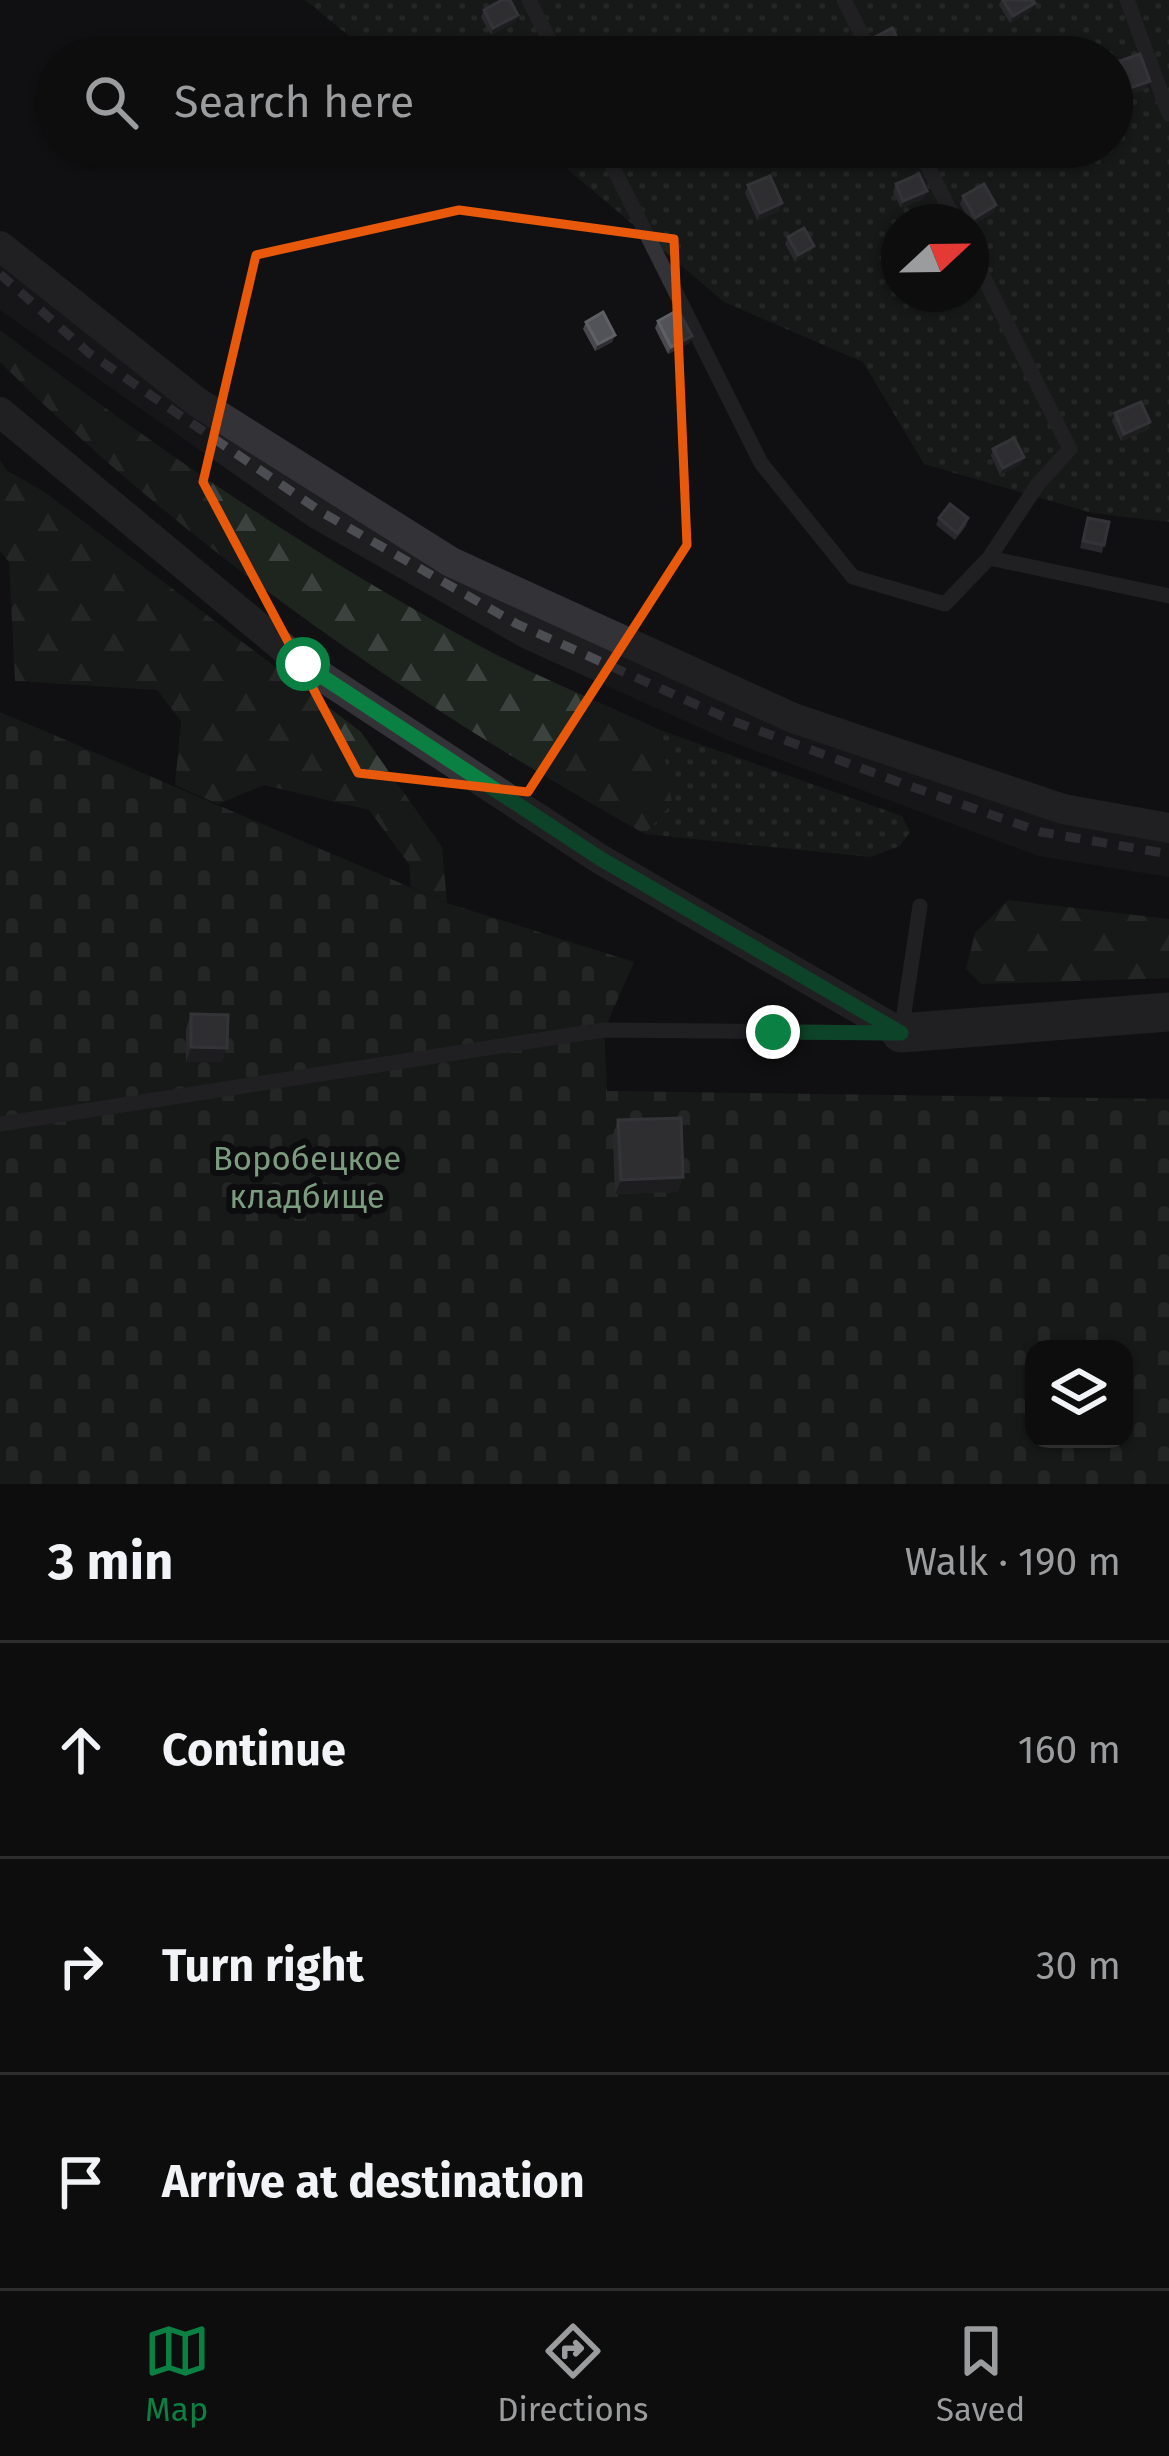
<!DOCTYPE html>
<meta charset="utf-8">
<style>
:root{--surface:#0d0d0e;--page:#1b1b1c;--text:#f1f3f6;--muted:#9a9c9e;--line:#2d2d2e;--accent:#0b8043}
body{margin:0;font-family:"Fira Sans",sans-serif;background:var(--page);color:var(--text)}
.controls{position:absolute;right:36px;bottom:36px;display:grid;overflow:hidden;border-radius:24px;box-shadow:0 3px 9px #0004}
.controls button{width:108px;height:108px;display:grid;place-items:center;padding:0;border:0;border-bottom:3px solid var(--line);background:var(--surface);color:var(--text);font:60px sans-serif}
.compass{position:absolute;left:881px;top:204px;width:108px;height:108px;border-radius:50%;background:var(--surface);box-shadow:0 3px 9px #0004;rotate:68deg}
.stop{position:absolute;width:36px;height:36px;margin:-27px;border:9px solid #0b8043;border-radius:50%;background:#fff}
.stop.end{background:#0b8043;border-color:#fff;box-shadow:0 3px 12px #0008}
.list{margin:0;padding:0;list-style:none}
h2{display:flex;justify-content:space-between;align-items:center;height:156px;margin:0;padding:0 48px;font-size:51px}
h2 small{font-size:39px;font-weight:400;color:var(--muted)}
.list li{display:grid;grid-template-columns:78px 1fr auto;gap:36px;align-items:center;box-sizing:border-box;height:216px;padding:0 48px;border-top:3px solid var(--line)}
.list b{display:block;font-size:45px;white-space:nowrap}
.list em{font-size:39px;font-style:normal;color:var(--muted)}
.icon{flex:none;width:66px;height:66px;fill:none;stroke:currentColor;stroke-width:2;stroke-linecap:round;stroke-linejoin:round}
.map{position:relative;flex:none;width:1169px;height:1484px;overflow:hidden}
.search{position:absolute;background:var(--surface);box-shadow:0 3px 9px #0004;left:36px;right:36px;top:36px;height:132px;display:flex;align-items:center;gap:30px;box-sizing:border-box;padding:0 42px;border-radius:66px;color:var(--muted);font-size:45px}
.sheet{height:804px;background:var(--surface)}
nav{display:flex;justify-content:space-around;align-items:center;box-sizing:border-box;height:168px;border-top:3px solid var(--line);background:var(--surface);font-size:33px;color:var(--muted)}
nav a{display:grid;justify-items:center;gap:6px}
nav .on{color:var(--accent)}
.map>svg:first-child{display:block}
</style>
<div class="map">
<svg width="1169" height="1484" viewBox="0 0 1169 1484">
<defs>
<pattern id="green-dots" width="8" height="8" patternUnits="userSpaceOnUse" patternTransform="scale(3)"><rect width="8" height="8" fill="#1e251f"/><path d="M2 2h.1M6 6h.1" fill="none" stroke="#3c423d" stroke-width="1.8" stroke-linecap="round"/></pattern>
<pattern id="forest-firs" width="22" height="20" patternUnits="userSpaceOnUse" patternTransform="scale(3)"><rect width="22" height="20" fill="#1e251f"/><path d="M5 1l3.5 6h-7zM16 11l3.5 6h-7z" fill="#3c423d"/></pattern>
<pattern id="cemetery-stones" width="16" height="16" patternUnits="userSpaceOnUse" patternTransform="scale(3)"><rect width="16" height="16" fill="#1e251f"/><path d="M2 7V4a2 2 0 0 1 4 0v3zM10 15v-3a2 2 0 0 1 4 0v3z" fill="#3c423d"/></pattern>
</defs>
<rect width="100%" height="100%" fill="#111113"/>
<path fill="#1e1e20" d="M0,258L292,477L1045,816L1169,838V877L1039,856L730,741L522,648L308,526L0,310Z"/>
<path fill="url(#green-dots)" fill-rule="evenodd" d="M305,0H1169V522L1092,513L924,464L863,362L724,302L551,155L536,147H1112V57H375ZM899,222H971V294H899Z
M660,730L902,816L910,832L900,846L870,857L645,834L672,803Z"/>
<path fill="url(#forest-firs)" d="M0,330C152,445 308,553 476,644C535,676 599,702 660,730L672,803L645,834C413,704 189,550 0,362Z
M0,460L6,470L46,493L361,732L442,847L447,903L411,887L409,864L369,810L264,785L218,804L175,785L181,721L157,690L15,681L9,562L0,551Z
M1008,900L1169,919V978L981,984L966,969L975,933Z"/>
<path fill="url(#cemetery-stones)" fill-rule="evenodd" d="M0,712L447,903L634,962L604,1030L607,1091L1169,1099V1484H0ZM1034,1349H1124V1439H1034Z"/>
<g fill="none" stroke-linecap="round" stroke-linejoin="round">
<path stroke="#333337" stroke-width="15" d="M529,0L558,57
M844,0L873,57
M1127,0L1169,114
M603,147L761,463L853,577L945,604L989,558L1038,484L1070,449L971,252
M918,147L956,222
M989,558L1169,596
M0,1124L603,1030L901,1033L920,906"/>
<path stroke="#333337" stroke-width="30" d="M0,246L197,402L451,562L793,718L1063,809L1169,828
M0,412L303,664L600,859L901,1033"/>
<path stroke="#333337" stroke-width="39" d="M901,1033L1169,1012"/>
<path stroke="#4c4d52" stroke-width="9" stroke-dasharray="15 12" stroke-linecap="butt" d="M0,274L89,353L323,513L517,624L733,721L904,784L1041,832L1169,854"/>
</g>
<path fill="#48484e" d="M1001,0H1033L1032,10L1010,23L999,5Z
M484,10L518,15L515,22L491,35L481,17Z
M875,37L902,57H880L873,44Z
M1120,61L1147,88L1127,96L1117,68Z
M896,184L924,198L901,208L893,192Z
M748,185L779,211L757,220L745,193Z
M963,196L994,212L972,225L960,204Z
M788,237L811,253L795,262L785,244Z
M658,321L692,336L689,343L668,354L655,328Z
M586,322L615,335L612,342L595,351L583,329Z
M1115,413L1147,430L1121,441L1112,421Z
M993,449L1021,464L1000,475L991,456Z
M939,518H968L966,526L955,540L936,525Z
M1088,518L1104,545L1102,553L1080,548Z
M191,1014L222,1062H186V1029Z
M618,1120L678,1192L615,1194L613,1135Z"/>
<path fill="#2e2e32" d="M1035,3L1032,10L1010,23L1013,16Z
M518,15L515,22L491,35L493,28Z
M1150,81L1147,88L1127,96L1130,88Z
M927,191L924,198L901,208L903,201Z
M782,203L779,211L757,220L760,213Z
M996,205L994,212L972,225L975,218Z
M814,246L811,253L795,262L798,255Z
M615,335L612,342L595,351L598,344Z
M692,336L689,343L668,354L671,347Z
M1150,422L1147,430L1121,441L1124,434Z
M1024,457L1021,464L1000,475L1003,468Z
M191,1047L227,1048L222,1062H186Z
M683,1177L678,1192L615,1194L621,1180Z"/>
<path fill="#525358" stroke="#5f6066" stroke-width="3" d="M502,0H510L518,15L493,28L484,10Z
M1003,0H1033L1035,3L1013,16Z
M892,28L904,51L893,57H886L875,37Z
M854,47L859,57H835Z
M1140,54L1150,81L1130,88L1120,61Z
M919,174L927,191L903,201L896,184Z
M770,176L782,203L760,213L748,185Z
M984,184L996,205L975,218L963,196Z
M932,210L938,222H909Z
M804,228L814,246L798,255L788,237Z
M678,310L692,336L671,347L658,321Z
M603,312L615,335L598,344L586,322Z
M1141,402L1150,422L1124,434L1115,413Z
M1014,438L1024,457L1003,468L993,449Z
M950,504L968,518L957,533L939,518Z
M1088,518L1109,522L1104,545L1083,541Z
M191,1014L228,1015L227,1048L191,1047Z
M681,1118L683,1177L621,1180L618,1120Z"/>
<g fill="none" stroke-linecap="round" stroke-linejoin="round">
<path stroke="#0b8043" stroke-width="15" d="M303,664L601,859L901,1033L773,1032"/>
</g>
<path d="M0 0H1169V1484H0ZM459,210L674,239L687,545L528,792L358,773L203,482L256,255Z" fill="#111113" fill-opacity=".55" fill-rule="evenodd"/>
<path fill="none" stroke="#e8590c" stroke-width="9" stroke-linejoin="round" d="M459,210L674,239L687,545L528,792L358,773L203,482L256,255Z"/>
<g text-anchor="middle" stroke-width="12" stroke-linejoin="round" paint-order="stroke">
<g font-size="33" fill="#7c9c7f" stroke="#0d0c0e">
<text x="307" y="1170">Воробецкое<tspan x="307" dy="38">кладбище</tspan></text>
</g>
</g>
</svg>
<div class="controls">
<button><svg class="icon" aria-label="layers" viewBox="0 0 24 24"><path d="M12 4l9 5-9 5-9-5zM3 14l9 5 9-5"/></svg></button>
</div>
<svg class="compass" viewBox="-18 -18 36 36"><path d="M0-13l5 13h-10z" fill="#e53935"/><path d="M0 13l5-13h-10z" fill="#9a9c9e"/></svg>
<div class="stop" style="left:303px;top:664px"></div>
<div class="stop end" style="left:773px;top:1032px"></div>
<div class="search"><svg class="icon" aria-label="search" viewBox="0 0 24 24"><circle cx="10" cy="10" r="6"/><path d="M15 15l6 6"/></svg>Search here</div>
</div>
<section class="sheet">
<h2>3 min<small>Walk · 190 m</small></h2>
<ul class="list">
<li><svg class="icon" aria-label="ahead" viewBox="0 0 24 24"><path d="M12 20V5M6 11l6-6 6 6"/></svg><div><b>Continue</b></div><em>160 m</em></li>
<li><svg class="icon" aria-label="right" viewBox="0 0 24 24"><path d="M7 20v-9h11M14 6l5 5-5 5"/></svg><div><b>Turn right</b></div><em>30 m</em></li>
<li><svg class="icon" aria-label="arrive" viewBox="0 0 24 24"><path d="M6 21V4h12l-3 4 3 4H6"/></svg><div><b>Arrive at destination</b></div></li>
</ul>
</section>
<nav>
<a class="on"><svg class="icon" aria-label="map" viewBox="0 0 24 24"><path d="M3 6l6-2 6 2 6-2v14l-6 2-6-2-6 2zM9 4v14M15 6v14"/></svg>Map</a>
<a><svg class="icon" aria-label="directions" viewBox="0 0 24 24"><path d="M12 3l9 9-9 9-9-9zM9 14v-3h6M13 9l2 2-2 2"/></svg>Directions</a>
<a><svg class="icon" aria-label="saved" viewBox="0 0 24 24"><path d="M7 4h10v16l-5-4-5 4z"/></svg>Saved</a>
</nav>
